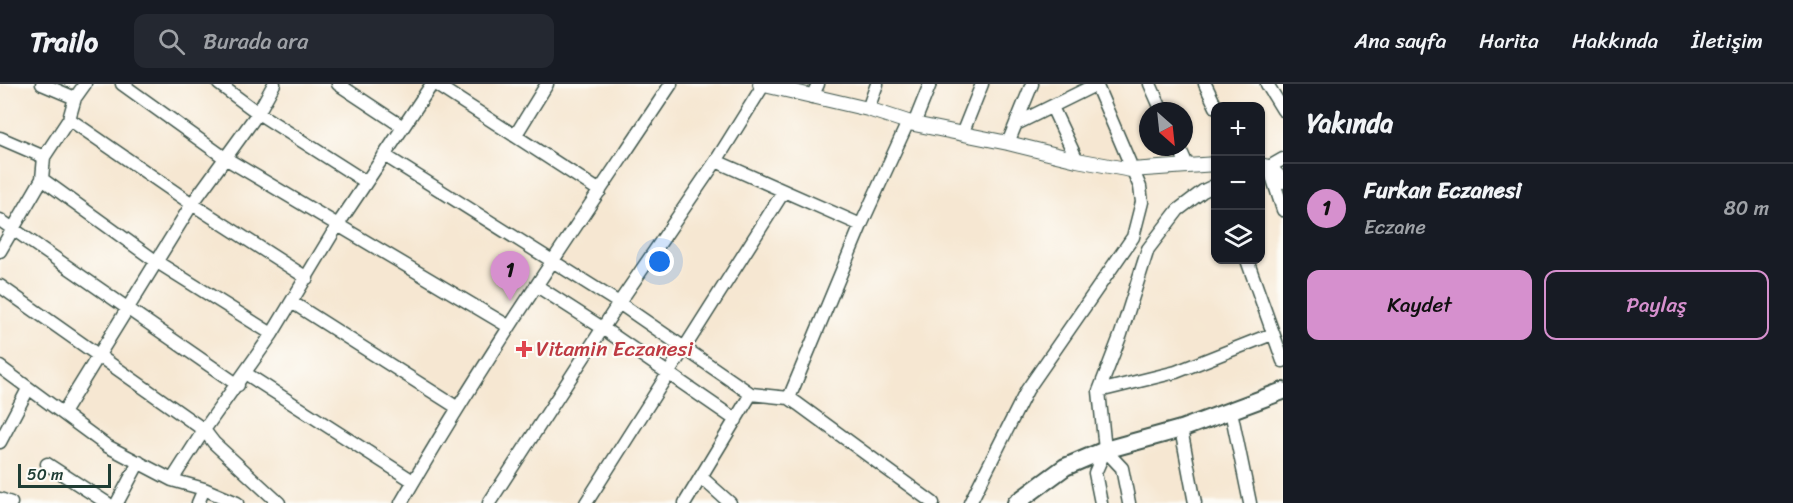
<!DOCTYPE html>
<html lang="tr">
<meta charset="utf-8">
<style>
:root{--surface:#171b24;--page:#242831;--text:#f1f3f6;--muted:#9ea1a6;--line:#363941;--accent:#d690ce}
body{margin:0;font-family:Sriracha,sans-serif;background:var(--page);color:var(--text)}
.controls{position:absolute;right:18px;top:18px;display:grid;overflow:hidden;border-radius:12px;box-shadow:0 2px 4px #0004}
.controls button{width:54px;height:54px;display:grid;place-items:center;padding:0;border:0;border-bottom:2px solid var(--line);background:var(--surface);color:var(--text);font:30px sans-serif}
.compass{position:absolute;left:1139px;top:18px;width:54px;height:54px;border-radius:50%;background:var(--surface);box-shadow:0 2px 4px #0004;rotate:153deg}
.scale{position:absolute;left:18px;bottom:15px;width:93px;box-sizing:border-box;padding-left:6px;border:3px solid #1f3d34;border-top:0;font-size:16px;line-height:21px;white-space:nowrap;color:#1f3d34;-webkit-text-stroke:4px #fdfcf7;paint-order:stroke}
.you{position:absolute;left:660px;top:178px;width:21px;height:21px;margin:-15px;border:4px solid #fff;border-radius:50%;background:#1a73e8;box-shadow:0 0 0 9px #1a73e833}
.badge{display:grid;place-items:center;width:39px;height:39px;border-radius:50%;background:var(--accent);color:#111;font-size:20px;font-weight:700}
.pin{position:absolute;translate:-50% -50px;filter:drop-shadow(0 2px 3px #0008)}
.pin::after{content:'';position:absolute;top:32px;width:21px;height:18px;background:inherit;clip-path:polygon(0 0,100% 0,50% 100%)}
.list{margin:0;padding:0;list-style:none}
h2{display:flex;justify-content:space-between;align-items:center;height:78px;margin:0;padding:0 24px;font-size:26px}
h2 small{font-size:20px;font-weight:400;color:var(--muted)}
.list li{display:grid;grid-template-columns:39px 1fr auto;gap:18px;align-items:center;box-sizing:border-box;height:90px;padding:0 24px;border-top:2px solid var(--line)}
.list b{display:block;font-size:22px;white-space:nowrap}
.list p{margin:0;font-size:20px;white-space:nowrap;color:var(--muted)}
.list em{font-size:20px;font-style:normal;color:var(--muted)}
.actions{display:flex;gap:12px;padding:18px 24px}
.actions a{flex:1;padding:14px 0;border:2px solid var(--accent);border-radius:12px;text-align:center;font-size:21px;color:var(--accent)}
.actions .main{background:var(--accent);color:#111}
.icon{flex:none;width:33px;height:33px;fill:none;stroke:currentColor;stroke-width:2;stroke-linecap:round;stroke-linejoin:round}
.map{position:relative;flex:none;width:1283px;height:419px;overflow:hidden}
header{display:flex;align-items:center;gap:36px;box-sizing:border-box;height:84px;padding:0 30px;background:var(--surface);border-bottom:2px solid var(--line)}
header strong{font-size:28px}
nav{display:flex;gap:33px;margin-inline-start:auto;font-size:21px}
.search{width:420px;height:54px;background:var(--page);display:flex;align-items:center;gap:15px;box-sizing:border-box;padding:0 21px;border-radius:12px;color:var(--muted);font-size:22px}
main{display:flex}
aside{flex:1;background:var(--surface)}
.map>svg:first-child{display:block}
</style>
<header>
<strong>Trailo</strong>
<div class="search"><svg class="icon" aria-label="search" viewBox="0 0 24 24"><circle cx="10" cy="10" r="6"/><path d="M15 15l6 6"/></svg>Burada ara</div>
<nav><a>Ana sayfa</a><a>Harita</a><a>Hakkında</a><a>İletişim</a></nav>
</header>
<main>
<div class="map">
<svg width="1283" height="419" viewBox="0 0 1283 419">
<rect width="100%" height="100%" fill="#fdfcf7"/>
<filter id="ink" filterUnits="userSpaceOnUse"><feTurbulence type="fractalNoise" baseFrequency=".0167" numOctaves="2"/><feDisplacementMap in="SourceGraphic" scale="12" xChannelSelector="R" yChannelSelector="G"/><feConvolveMatrix kernelMatrix="1 2 1 2 8 2 1 2 1" color-interpolation-filters="sRGB"/></filter>
<filter id="wash" filterUnits="userSpaceOnUse"><feTurbulence type="fractalNoise" baseFrequency=".008" numOctaves="4" result="noise"/><feDisplacementMap in="SourceGraphic" scale="24" xChannelSelector="R" yChannelSelector="G"/><feGaussianBlur stdDeviation="1.35" result="paint"/><feColorMatrix in="noise" values="0 0 0 0 0 0 0 0 0 0 0 0 0 0 0 0 0 1.4 0 .05"/><feComposite in="paint" operator="in"/></filter>
<g filter="url(#wash)">
<rect width="100%" height="100%" fill="#f6e7d2"/>
</g>
<g filter="url(#ink)">
<g fill="none" stroke-linecap="round" stroke-linejoin="round">
<defs>
<path id="minor" d="M42,0L75,14
M122,0L225,74L508,242
M219,0L258,29L366,98
M338,0L403,43
M435,0L600,107
M1150,0L1162,27
M1205,0L1216,23
M1267,0L1283,26
M812,13L818,0
M1052,23L1077,76
M868,25L877,0
M69,35L192,120L307,194
M914,40L930,0
M1016,40L1097,0
M962,50L982,0
M515,52L547,0
M0,54L44,73
M1008,59L1032,0
M1179,63L1187,81
M384,71L619,219L751,310L789,314L798,320L933,419
M1283,75L1269,83L1283,126
M716,77L861,141
M42,95L157,178L272,250
M0,136L238,301
M0,167L42,95L44,73L69,35L75,14L85,0
M1247,176L1283,277
M0,202L204,346L214,359L279,419
M537,202L604,245L736,336
M293,219L458,324
M0,283L107,362L172,396L204,405L237,419
M245,289L413,397
M1099,307L1176,288L1272,250
M789,314L861,141L908,38
M1231,327L1250,419
M63,329L192,120L258,29L274,0
M1181,345L1195,419
M0,358L28,305
M1105,366L1122,384L1129,419
M47,380L107,419
M701,393L730,419
M172,396L204,346L272,250L337,142L432,0
M0,415L11,419
M117,419L139,378
M198,419L204,405
M401,419C484,275 579,138 671,0
M489,419L619,219L716,77L764,0
M586,419L784,107
M685,419L751,310
M970,419L1027,306L1133,153L1142,118L1140,103L1096,0
M1101,419L1095,389L1105,366L1099,307L1121,250L1148,165L1178,126L1203,107L1216,101"/>
<path id="tertiary" d="M760,0L868,25L914,40L1008,59L1077,76L1131,86L1216,80
M1260,81L1269,83L1283,97"/>
<path id="secondary" d="M1016,419L1065,383L1105,366L1181,345L1283,307"/>
</defs>
<use href="#minor" stroke="#3f564c" stroke-width="15"/>
<use href="#tertiary" stroke="#3f564c" stroke-width="16"/>
<use href="#secondary" stroke="#3f564c" stroke-width="20"/>
<use href="#minor" stroke="#fff" stroke-width="12"/>
<use href="#tertiary" stroke="#fff" stroke-width="14"/>
<use href="#secondary" stroke="#fff" stroke-width="16"/>
</g>
</g>
<path fill="#e0444e" stroke="#fdfcf7" stroke-width="2" d="M521 256h6v6h6v6h-6v6h-6v-6h-6v-6h6z"/>
<g text-anchor="middle" stroke-width="4.5" stroke-linejoin="round" paint-order="stroke">
<g font-size="21" fill="#be3a42" stroke="#fdfcf7" text-anchor="start">
<text x="536" y="272">Vitamin Eczanesi</text>
</g>
</g>
</svg>
<div class="controls">
<button>+</button>
<button>−</button>
<button><svg class="icon" aria-label="layers" viewBox="0 0 24 24"><path d="M12 4l9 5-9 5-9-5zM3 14l9 5 9-5"/></svg></button>
</div>
<svg class="compass" viewBox="-18 -18 36 36"><path d="M0-13l5 13h-10z" fill="#e53935"/><path d="M0 13l5-13h-10z" fill="#9ea1a6"/></svg>
<div class="scale">50 m</div>
<div class="you"></div>
<div class="pin badge" style="left:510px;top:217px">1</div>
</div>
<aside>
<h2>Yakında<small></small></h2>
<ul class="list">
<li><span class="badge">1</span><div><b>Furkan Eczanesi</b><p>Eczane</p></div><em>80 m</em></li>
</ul>
<div class="actions"><a class="main">Kaydet</a><a>Paylaş</a></div>
</aside>
</main>
